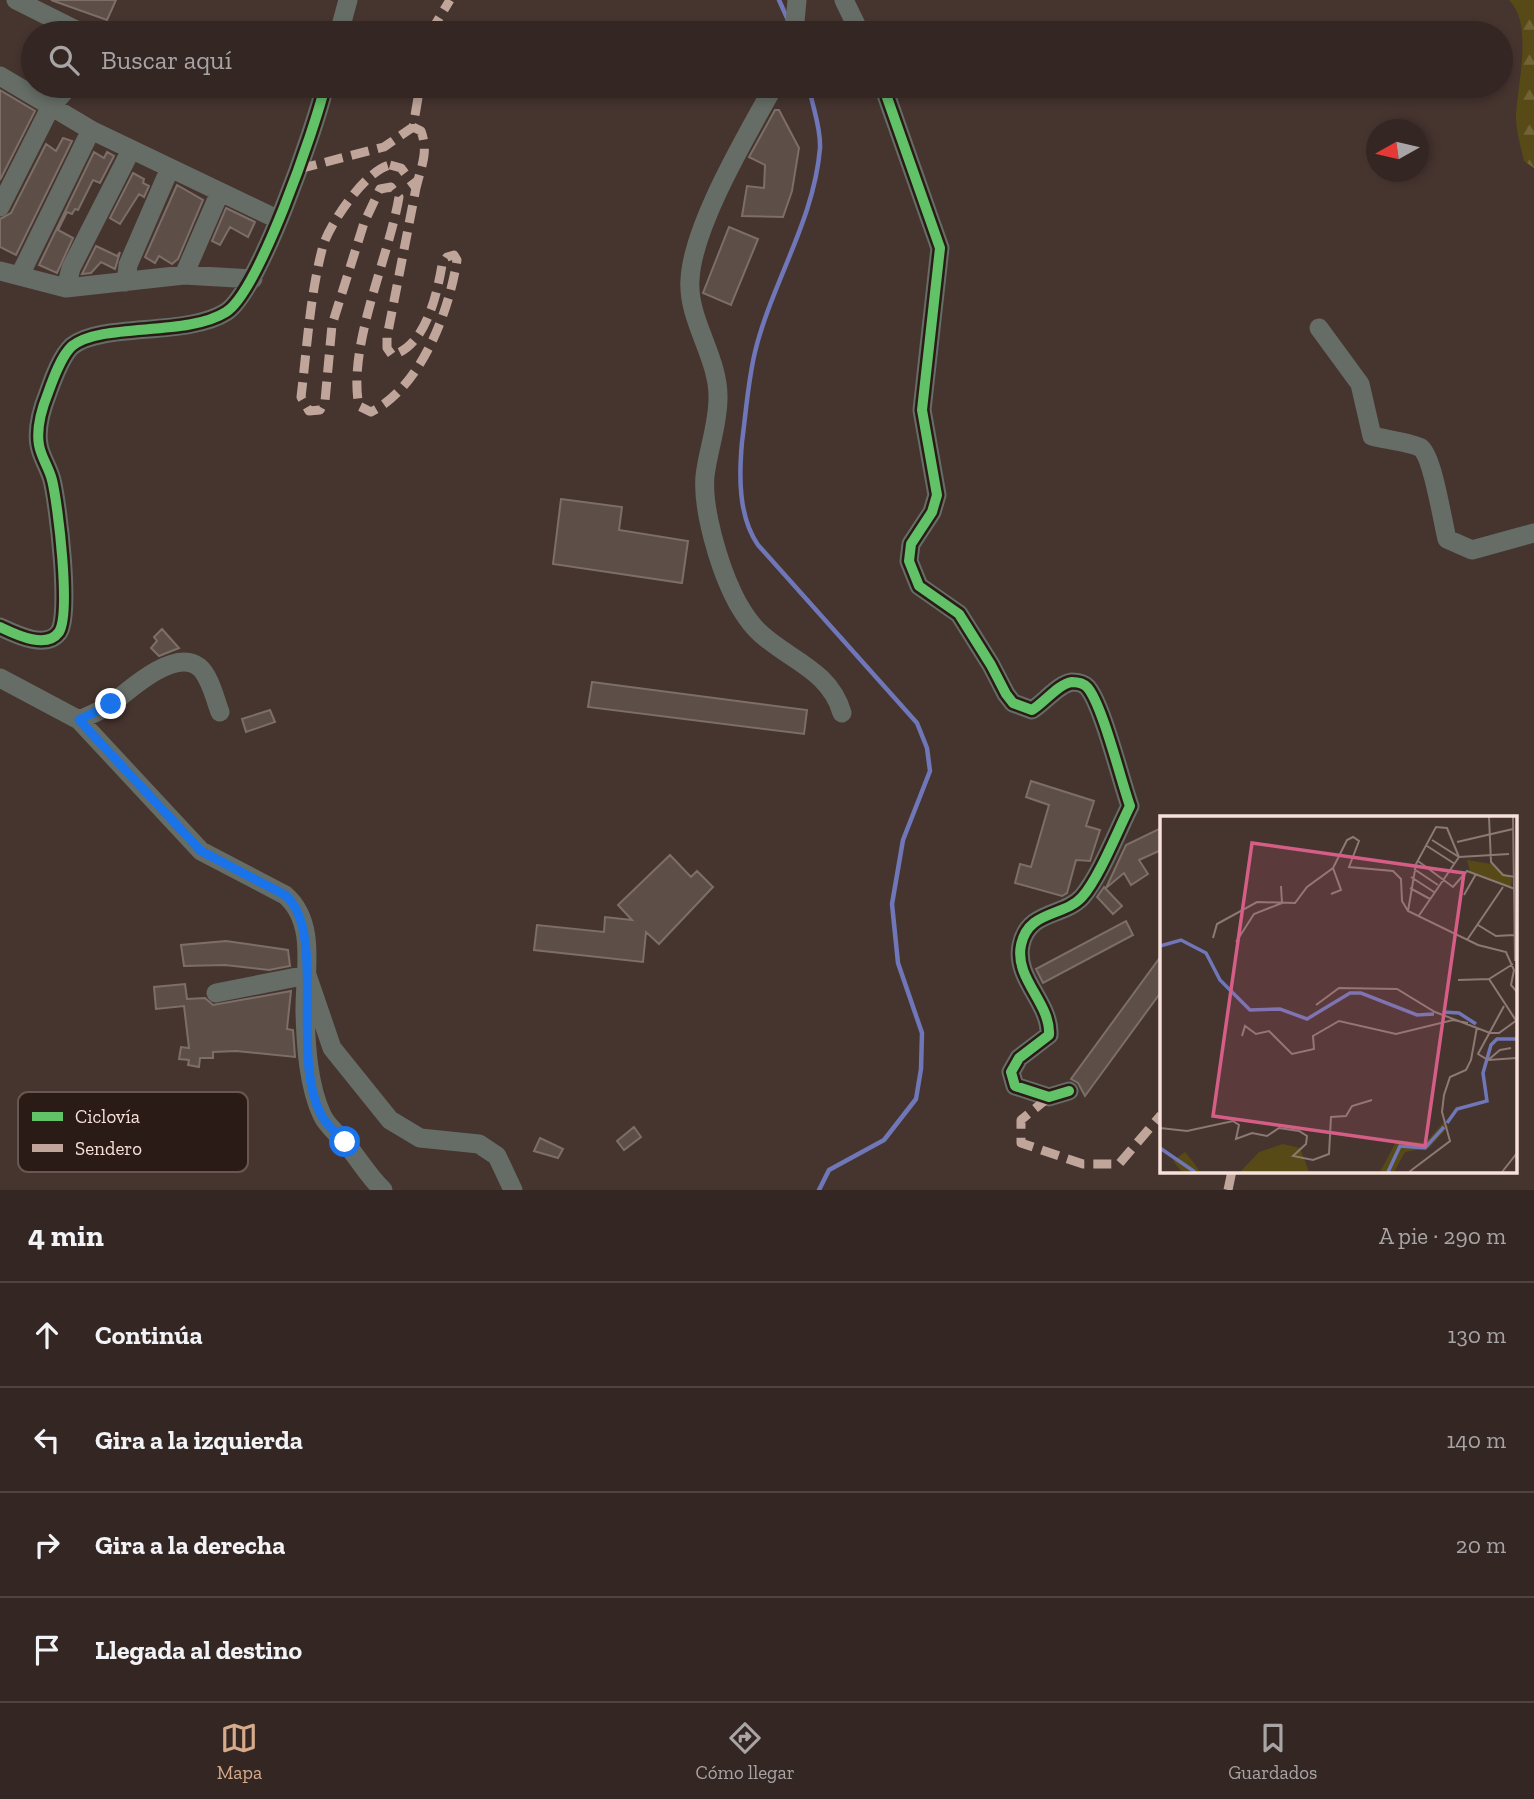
<!DOCTYPE html>
<html lang="es">
<meta charset="utf-8">
<style>
:root{--surface:#342723;--page:#3f3330;--text:#f1f3f6;--muted:#a9a5a6;--line:#4e4441;--accent:#d6ab8b}
body{margin:0;font-family:"Zilla Slab",serif;background:var(--page);color:var(--text)}
.compass{position:absolute;left:1366px;top:119px;width:63px;height:63px;border-radius:50%;background:var(--surface);box-shadow:0 4px 10px #0003;rotate:262deg}
.stop{position:absolute;width:21px;height:21px;margin:-16px;border:5px solid #1a73e8;border-radius:50%;background:#fff}
.stop.end{background:#1a73e8;border-color:#fff;box-shadow:0 2px 7px #0008}
.list{margin:0;padding:0;list-style:none}
h2{display:flex;justify-content:space-between;align-items:center;height:91px;margin:0;padding:0 28px;font-size:30px}
h2 small{font-size:23px;font-weight:400;color:var(--muted)}
.list li{display:grid;grid-template-columns:46px 1fr auto;gap:21px;align-items:center;box-sizing:border-box;height:105px;padding:0 28px;border-top:2px solid var(--line)}
.list b{display:block;font-size:26px;white-space:nowrap}
.list em{font-size:23px;font-style:normal;color:var(--muted)}
.icon{flex:none;width:38px;height:38px;fill:none;stroke:currentColor;stroke-width:2;stroke-linecap:round;stroke-linejoin:round}
.map{position:relative;flex:none;width:1534px;height:1190px;overflow:hidden}
.search{position:absolute;background:var(--surface);box-shadow:0 4px 10px #0003;left:21px;right:21px;top:21px;height:77px;display:flex;align-items:center;gap:18px;box-sizing:border-box;padding:0 24px;border-radius:38px;color:var(--muted);font-size:26px}
.sheet{height:511px;background:var(--surface)}
nav{display:flex;justify-content:space-around;align-items:center;box-sizing:border-box;height:98px;border-top:2px solid var(--line);background:var(--surface);font-size:19px;color:var(--muted)}
nav a{display:grid;justify-items:center;gap:4px}
nav .on{color:var(--accent)}
.map>svg:first-child{display:block}
</style>
<div class="map">
<svg width="1534" height="1190" viewBox="0 0 1534 1190">
<defs>
<pattern id="forest-firs" width="22" height="20" patternUnits="userSpaceOnUse" patternTransform="scale(1.75)"><rect width="22" height="20" fill="#574a16"/><path d="M5 1l3.5 6h-7zM16 11l3.5 6h-7z" fill="#706437"/></pattern>
</defs>
<rect width="100%" height="100%" fill="#46342f"/>
<path fill="url(#forest-firs)" d="M1509,0H1534V168L1524,161C1521,147 1516,131 1516,117C1517,85 1534,24 1509,0Z"/>
<g fill="none" stroke-linecap="round" stroke-linejoin="round">
<path stroke="#7077b8" stroke-width="4.5" d="M779,0L788,20
M809,86C812,107 821,126 820,148C814,221 772,282 755,352C748,381 746,412 742,442C739,475 738,516 758,545L917,723L927,748L930,771L903,840L892,904L898,963L922,1033L921,1069L916,1099L884,1140L829,1170L819,1190"/>
</g>
<path fill="#5d4f48" stroke="#7c6e68" stroke-width="2" d="M51,0H116L107,20Z
M0,90L35,111L0,180Z
M775,110H779L799,148L792,191L783,217L742,216L747,186L764,188L765,165L749,157Z
M63,138L72,141L16,255L0,247V219L11,213L46,144L56,151Z
M94,152L104,158L107,152L114,156L100,183L93,180L78,210L75,209L72,214L67,212L58,230L73,238L57,273L39,265Z
M133,173L144,179L143,183L149,186L144,197L139,194L120,224L110,218Z
M177,185L203,200L178,259L172,264L159,256L155,263L145,257Z
M226,208L255,222L248,237L230,227L220,245L212,241Z
M729,227L758,239L731,305L703,293Z
M96,246L117,256L120,252L115,269L101,262L91,273L82,274Z
M561,499L622,507L619,530L688,541L682,583L553,564Z
M162,629L179,648L159,656L151,648L157,641L154,637Z
M592,682L807,710L804,734L588,707Z
M270,710L275,722L246,732L242,719Z
M1031,781L1094,801L1086,826L1100,830L1090,861L1076,860L1067,893L1062,896L1015,883L1020,864L1031,867L1049,805L1026,797Z
M1161,828V850L1139,860L1148,874L1131,885L1124,873L1106,888L1126,845Z
M670,855L691,877L697,871L713,887L659,944L646,932L643,962L534,950L537,925L604,932L605,917L632,920L618,905Z
M1104,887L1122,906L1113,914L1097,897Z
M1126,921L1133,935L1043,983L1036,969Z
M226,941L288,950L290,966L269,970L225,965L184,966L181,945Z
M1161,956V992L1085,1096L1078,1083L1071,1079Z
M185,984L187,999L205,998L213,1005L291,991L287,1029L293,1030L295,1057L236,1051L213,1052V1058H200L199,1067L188,1065L189,1060L179,1059L181,1047L189,1048L184,1006L156,1009L154,987Z
M634,1127L641,1137L624,1150L617,1141Z
M540,1138L563,1149L558,1158L534,1151Z"/>
<g fill="none" stroke-linecap="round" stroke-linejoin="round">
<path stroke="#666d66" stroke-width="19" d="M16,0L82,33
M844,0L860,33
M339,33L348,0
M794,33L797,0
M0,76L91,130L277,219
M774,86C748,133 692,227 690,280C687,319 719,358 718,398C718,425 708,450 705,476C702,509 719,565 733,594C738,605 748,621 757,630C785,659 829,668 842,713
M883,86L940,248L922,410L937,495L932,512L911,544L909,561L919,586L959,614L991,665L1006,694L1013,703L1032,710C1045,702 1058,684 1072,682C1078,682 1083,683 1087,687C1102,703 1121,781 1130,806C1118,830 1099,878 1082,897C1064,917 1028,910 1021,945C1014,979 1051,1003 1049,1035L1019,1058L1011,1072L1015,1086L1049,1097L1069,1091
M0,207L50,108L69,86
M0,271L66,288L184,275L253,279
M20,275L91,130
M184,275L220,192
M126,282L128,265L170,168
M66,288L71,268L131,150
M1319,328L1360,384L1372,436C1383,439 1414,443 1421,448C1433,458 1442,519 1447,539L1472,550L1534,533
M0,627C15,634 46,650 59,632C71,613 58,504 52,480C49,468 41,457 39,445C36,428 42,408 48,393C53,379 61,356 72,346C102,322 187,337 226,312C259,291 315,128 325,86
M0,678L79,720L201,851L285,895C318,923 304,975 305,1013C306,1045 308,1085 322,1115C327,1126 338,1134 346,1144C359,1159 368,1176 383,1190
M79,720C90,715 103,710 113,703C130,689 175,648 199,667C210,676 215,699 220,712
M216,993L307,975L332,1048L390,1120L420,1138L479,1144L497,1156L513,1190"/>
<path stroke="#c0a59a" stroke-width="9" stroke-dasharray="18 9" stroke-linecap="butt" d="M430,33L450,0
M413,127L421,131C429,153 421,166 416,188
M390,165L401,168L416,188L387,337V348L392,355C425,347 437,295 442,265L447,257L454,255L457,260C449,312 421,387 371,412L359,406C347,347 389,257 399,197L391,187L380,189L364,223L332,325L325,401L320,410L309,411L301,397C307,348 310,294 323,246C330,223 366,170 390,165Z
M299,169L384,147L413,127L420,86
M1049,1097L1021,1120V1143L1083,1164H1119L1161,1115
M1228,1190L1232,1171"/>
<defs>
<path id="cycleway" d="M883,86L940,248L922,410L937,495L932,512L911,544L909,561L919,586L959,614L991,665L1006,694L1013,703L1032,710C1045,702 1058,684 1072,682C1078,682 1083,683 1087,687C1102,703 1121,781 1130,806C1118,830 1099,878 1082,897C1064,917 1028,910 1021,945C1014,979 1051,1003 1049,1035L1019,1058L1011,1072L1015,1086L1049,1097L1069,1091
M0,627C15,634 46,650 59,632C71,613 58,504 52,480C49,468 41,457 39,445C36,428 42,408 48,393C53,379 61,356 72,346C102,322 187,337 226,312C259,291 315,128 325,86"/>
</defs>
<use href="#cycleway" stroke="#2b1b17" stroke-width="15"/>
<use href="#cycleway" stroke="#61c268" stroke-width="10"/>
</g>
<g fill="none" stroke-linecap="round" stroke-linejoin="round">
<path stroke="#1a73e8" stroke-width="9" d="M111,704L79,720L201,851L285,895C329,932 288,1060 323,1118C329,1127 337,1134 345,1142"/>
</g>
<g transform="translate(1160 816)">
<rect width="357" height="357" fill="#46342f"/>
<path d="M284,306L288,311L269,332L245,336L234,356H220L237,324L265,327ZM123,328L140,332L149,356H80L99,336ZM25,336L34,347L40,356H22L13,345Z" fill="#574a16"/>
<path d="M307,44L331,48L352,63L351,71L310,55Z" fill="#574a16"/>
<path fill="none" stroke="#7077b8" stroke-width="3.5" d="M0,130L21,124L46,137L60,164L90,194L120,193L147,203L190,177H201L257,199L274,198M283,196L299,197L316,208M287,307L297,293L327,285L323,257L331,229L337,223H357M0,332L35,356M228,356L240,330L265,332L284,311"/>
<path fill="none" stroke="#8d7973" stroke-width="2" d="M329,1L331,46L343,59L355,61M353,1L355,145M272,24L299,41L349,38M297,26L353,13M267,30L295,48M258,45L293,71L307,55L355,73M254,53L278,69M251,61L274,76M250,72L270,83M171,78L181,74L173,52M304,79L316,58M248,95L256,48L276,11L287,12L299,41L258,101M318,109L336,120L354,119M53,122L57,108L97,86L135,87L147,71L173,52L187,24L193,21L199,25L189,51L233,55L241,63L242,85L248,95L318,129L346,136L354,154L351,169L357,176M307,124L343,71M76,126L94,98L122,87L121,70M329,163L357,206M298,164L329,163L353,148M156,189L179,172L237,173L275,196L330,217H339L357,204M344,190L318,238L328,244L357,242M82,220L85,210L96,218L109,215L132,238L154,233L153,220L179,205L236,218L293,204L308,207M328,244L340,234L351,232M0,312L27,315L73,305L79,309L76,323L92,317L107,320L119,312L139,315L147,320L146,328L133,340L153,344L169,338L171,301L186,300L192,290L212,284M249,356L290,325L282,296L284,279L290,261L306,254L311,244L317,211M342,356L357,337"/>
<path fill="#d55e87" fill-opacity="0.15" stroke="#d55e87" stroke-width="3.5" d="M92,27L304,57L265,330L53,300Z"/>
<rect width="357" height="357" fill="none" stroke="#f7e1da" stroke-width="3.5"/>
</g>
<rect x="18" y="1092" width="230" height="80" rx="10" fill="#2b1b17" stroke="#685652" stroke-width="2"/>
<rect x="32" y="1112" width="31" height="9" fill="#61c268"/>
<rect x="32" y="1144" width="31" height="8" fill="#c0a59a"/>
<g font-size="19" fill="#f7e1da">
<text x="75" y="1123">Ciclovía</text>
<text x="75" y="1155">Sendero</text>
</g>
</svg>
<svg class="compass" viewBox="-18 -18 36 36"><path d="M0-13l5 13h-10z" fill="#e53935"/><path d="M0 13l5-13h-10z" fill="#a9a5a6"/></svg>
<div class="stop" style="left:345px;top:1142px"></div>
<div class="stop end" style="left:111px;top:704px"></div>
<div class="search"><svg class="icon" aria-label="search" viewBox="0 0 24 24"><circle cx="10" cy="10" r="6"/><path d="M15 15l6 6"/></svg>Buscar aquí</div>
</div>
<section class="sheet">
<h2>4 min<small>A pie · 290 m</small></h2>
<ul class="list">
<li><svg class="icon" aria-label="ahead" viewBox="0 0 24 24"><path d="M12 20V5M6 11l6-6 6 6"/></svg><div><b>Continúa</b></div><em>130 m</em></li>
<li><svg class="icon" aria-label="left" viewBox="0 0 24 24"><path d="M17 20v-9H6M10 6l-5 5 5 5"/></svg><div><b>Gira a la izquierda</b></div><em>140 m</em></li>
<li><svg class="icon" aria-label="right" viewBox="0 0 24 24"><path d="M7 20v-9h11M14 6l5 5-5 5"/></svg><div><b>Gira a la derecha</b></div><em>20 m</em></li>
<li><svg class="icon" aria-label="arrive" viewBox="0 0 24 24"><path d="M6 21V4h12l-3 4 3 4H6"/></svg><div><b>Llegada al destino</b></div></li>
</ul>
</section>
<nav>
<a class="on"><svg class="icon" aria-label="map" viewBox="0 0 24 24"><path d="M3 6l6-2 6 2 6-2v14l-6 2-6-2-6 2zM9 4v14M15 6v14"/></svg>Mapa</a>
<a><svg class="icon" aria-label="directions" viewBox="0 0 24 24"><path d="M12 3l9 9-9 9-9-9zM9 14v-3h6M13 9l2 2-2 2"/></svg>Cómo llegar</a>
<a><svg class="icon" aria-label="saved" viewBox="0 0 24 24"><path d="M7 4h10v16l-5-4-5 4z"/></svg>Guardados</a>
</nav>
